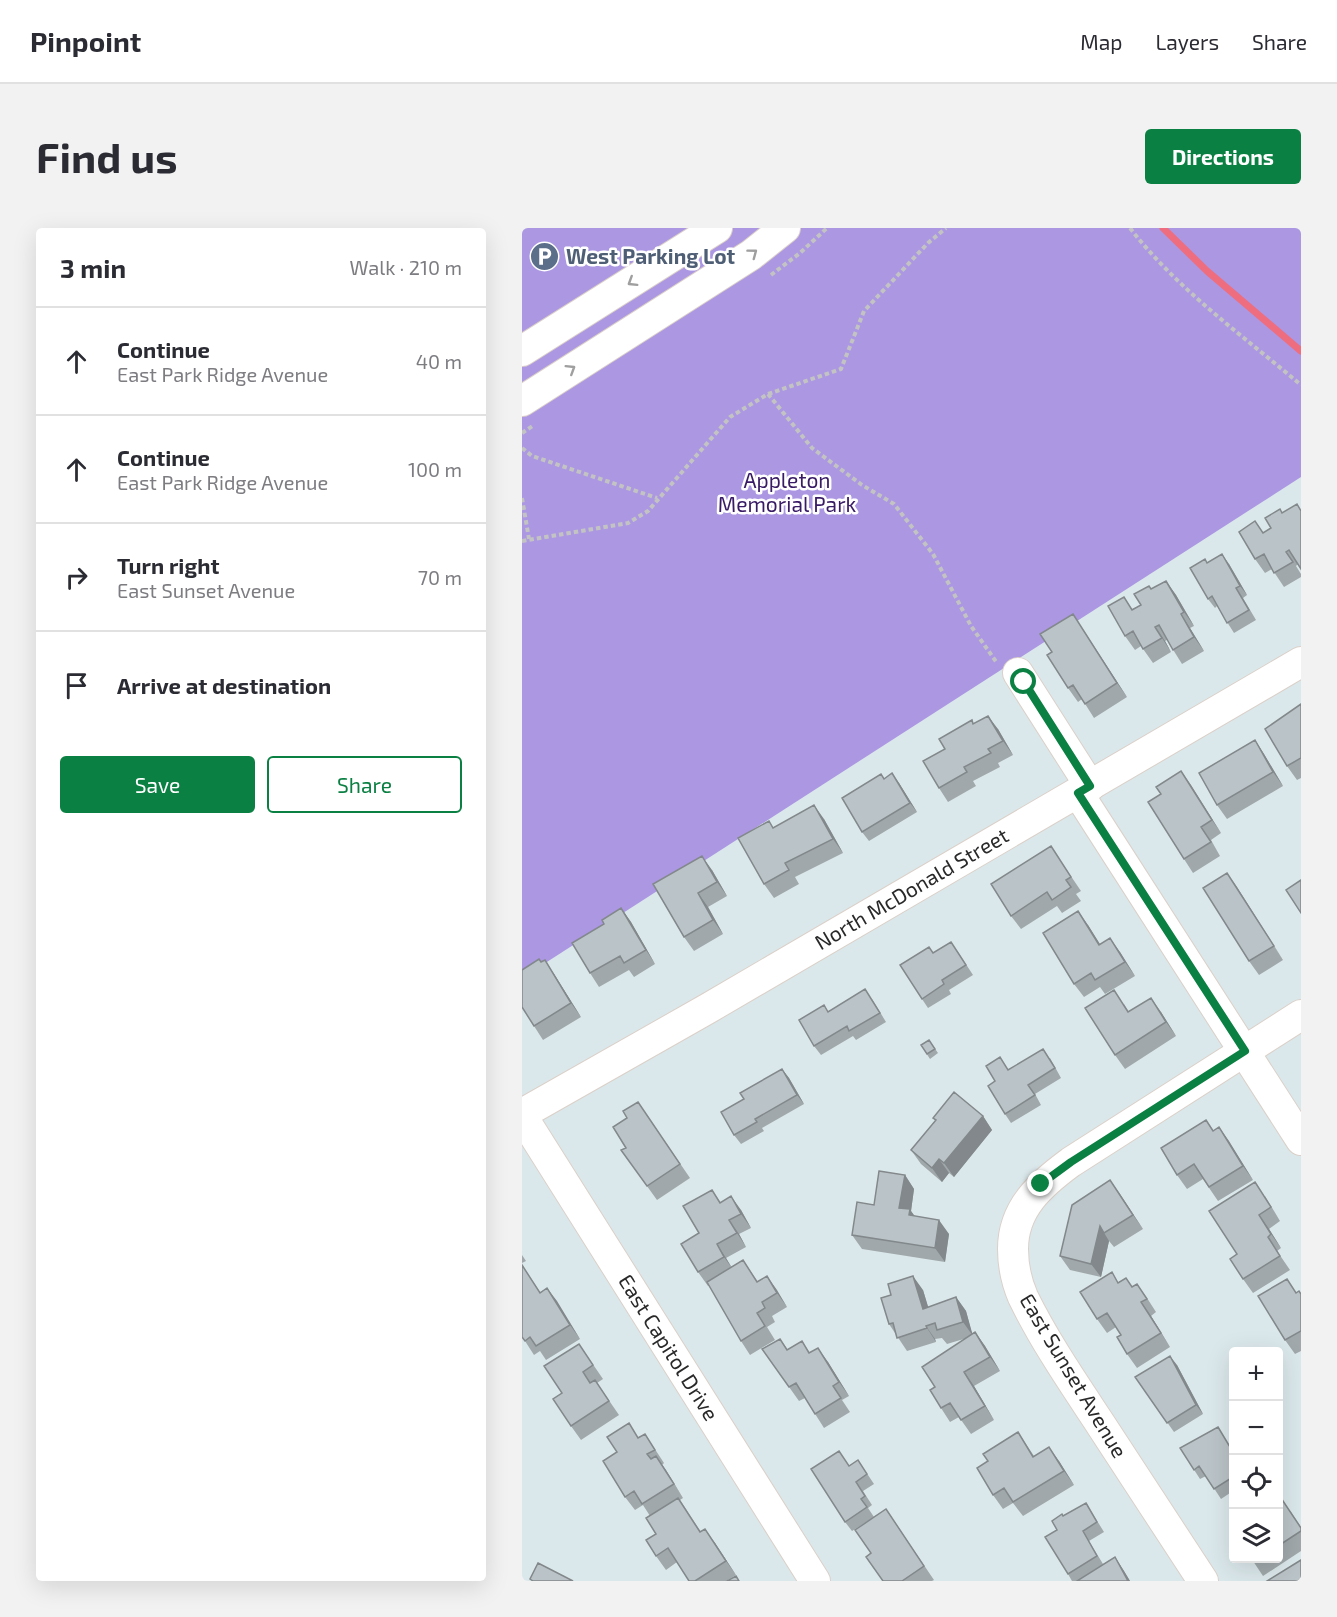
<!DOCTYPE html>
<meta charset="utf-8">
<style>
:root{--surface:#fff;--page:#f2f2f3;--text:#2b2b33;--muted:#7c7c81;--line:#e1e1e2;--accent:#0b8043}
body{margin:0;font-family:"Exo 2",sans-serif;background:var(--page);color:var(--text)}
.controls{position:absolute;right:18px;bottom:18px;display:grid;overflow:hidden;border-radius:6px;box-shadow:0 6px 24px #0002}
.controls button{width:54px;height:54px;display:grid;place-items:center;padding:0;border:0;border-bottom:2px solid var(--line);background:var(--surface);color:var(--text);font:30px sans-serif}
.stop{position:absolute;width:18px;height:18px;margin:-14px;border:4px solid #0b8043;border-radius:50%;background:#fff}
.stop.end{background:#0b8043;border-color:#fff;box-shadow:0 2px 6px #0008}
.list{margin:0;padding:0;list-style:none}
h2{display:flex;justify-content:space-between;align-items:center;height:78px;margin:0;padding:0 24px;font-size:26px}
h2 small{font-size:20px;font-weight:400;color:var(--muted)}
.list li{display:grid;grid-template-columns:39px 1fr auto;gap:18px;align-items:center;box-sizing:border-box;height:108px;padding:0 24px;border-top:2px solid var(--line)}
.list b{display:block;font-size:22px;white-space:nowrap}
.list p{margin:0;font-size:20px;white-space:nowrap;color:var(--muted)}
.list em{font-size:20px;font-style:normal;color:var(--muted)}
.actions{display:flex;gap:12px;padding:18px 24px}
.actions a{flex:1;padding:14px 0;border:2px solid var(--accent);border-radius:6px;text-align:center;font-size:21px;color:var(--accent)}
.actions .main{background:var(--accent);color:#fff}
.icon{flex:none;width:33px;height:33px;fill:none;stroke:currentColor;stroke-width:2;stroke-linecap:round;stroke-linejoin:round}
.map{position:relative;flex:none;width:779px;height:1353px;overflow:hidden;border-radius:6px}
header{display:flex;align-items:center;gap:36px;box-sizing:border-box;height:84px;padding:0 30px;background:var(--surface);border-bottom:2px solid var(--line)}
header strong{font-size:28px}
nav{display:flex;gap:33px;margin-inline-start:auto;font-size:21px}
.intro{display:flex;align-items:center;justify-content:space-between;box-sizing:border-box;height:144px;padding:0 36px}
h1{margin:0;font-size:42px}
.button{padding:15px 27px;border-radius:6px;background:var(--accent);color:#fff;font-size:21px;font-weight:700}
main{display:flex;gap:36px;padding:0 36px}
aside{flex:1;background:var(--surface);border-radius:6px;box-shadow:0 6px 24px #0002}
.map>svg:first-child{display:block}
</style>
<header>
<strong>Pinpoint</strong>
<nav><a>Map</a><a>Layers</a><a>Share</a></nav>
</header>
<div class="intro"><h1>Find us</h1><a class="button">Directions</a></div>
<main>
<aside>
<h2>3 min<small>Walk · 210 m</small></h2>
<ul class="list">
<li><svg class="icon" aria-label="ahead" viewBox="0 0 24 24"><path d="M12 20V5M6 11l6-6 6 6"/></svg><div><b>Continue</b><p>East Park Ridge Avenue</p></div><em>40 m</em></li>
<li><svg class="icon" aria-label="ahead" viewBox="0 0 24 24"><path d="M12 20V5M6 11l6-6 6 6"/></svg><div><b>Continue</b><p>East Park Ridge Avenue</p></div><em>100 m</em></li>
<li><svg class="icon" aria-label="right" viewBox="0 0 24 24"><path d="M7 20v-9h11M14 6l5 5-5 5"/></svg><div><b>Turn right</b><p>East Sunset Avenue</p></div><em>70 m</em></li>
<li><svg class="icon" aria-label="arrive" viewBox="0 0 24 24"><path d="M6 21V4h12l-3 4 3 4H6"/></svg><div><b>Arrive at destination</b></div></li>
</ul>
<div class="actions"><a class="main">Save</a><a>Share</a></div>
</aside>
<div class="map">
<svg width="779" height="1353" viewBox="0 0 779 1353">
<rect width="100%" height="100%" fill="#dbe8eb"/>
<path fill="#ab97e2" d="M0,0H779V249L0,750Z"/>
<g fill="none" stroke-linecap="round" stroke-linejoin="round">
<path stroke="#ee6d7e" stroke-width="7" d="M641,0L685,43L779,123"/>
<defs>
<g id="minor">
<path d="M0,123L195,0"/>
<path d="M0,173L229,27L263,0"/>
<path d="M496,445L568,558"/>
<path d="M556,565L779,912"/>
<path id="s1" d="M0,886L185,781L779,434"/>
<path id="s2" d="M0,888L293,1353"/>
<path d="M681,1353C647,1301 613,1249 579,1197C552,1156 523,1114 501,1069C495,1055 491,1036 491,1021C491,980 519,956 549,934L779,787"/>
</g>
</defs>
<use href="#minor" stroke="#dbd0c9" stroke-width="32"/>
<path stroke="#c3c3c3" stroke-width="4" stroke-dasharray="4.5 3" stroke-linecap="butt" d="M608,0C655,61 720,107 779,157
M249,47L278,25L305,0
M246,166L290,220L340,257L372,276L411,326L449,398L475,435
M0,205L12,197
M0,220L10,228L135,270
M0,270L7,311
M0,313L106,295L126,283L208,189L246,166L319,141L342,83L406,15L424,0"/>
<use href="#minor" stroke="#fff" stroke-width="30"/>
</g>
<path fill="#a0a8ab" d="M758,281L760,285L776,336L774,338L779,346V349L762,359L750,341L743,345L733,331V293L741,305L749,300Z
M686,335L707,336L725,367L721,370L734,392L712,405L695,378L693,380L686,371Z
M644,353L654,367L672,398L668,400L682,423L660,436L645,412L643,413L649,424L631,435L619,418L613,422L603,408L602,369L610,381L619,377L630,361Z
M560,400L605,469L572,490L560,471L556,474L546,460L530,424Z
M779,476V550L775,552L765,538Z
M452,496L476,501L491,527L476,535L478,539L451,553L454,558L426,574L417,560L423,521Z
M733,512L742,526L761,558L705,591L695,577Z
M659,543L699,605L689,612L698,628L671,645L662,631L639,566Z
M377,555L395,584L347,613L340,604Z
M302,591L321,625L273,649L277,656L252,670L242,656L252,600Z
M538,632L559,663L554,666L559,673L540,685L535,678L499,701L489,688Z
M190,642L205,668L186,679L201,706L172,723L162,709L131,656Z
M705,645L761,732L737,747L727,733Z
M99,680L109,694L133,736L112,749L107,742L77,759L68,745L82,696Z
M566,697L578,716L598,724L613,748L583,766L578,759L562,769L552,756Z
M436,724L451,747L427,762L429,766L406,780L400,771L411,725Z
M19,734L32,746L59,789L21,812L12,798Z
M350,771L364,794L334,812L331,808L299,827L292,818L306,783Z
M602,776L607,784H639L654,808L603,841L593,827Z
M407,812L416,825L408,831L399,817Z
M528,830L539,850L513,866L519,877L489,895L483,886L473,853L487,842Z
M260,841L267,850L282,876L240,900L242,903L219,916L212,907L222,871Z
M116,874L168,950L135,972L99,922L104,920L105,890Z
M461,888L470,902L432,949L427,945L420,954L399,936L389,922L413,893L411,890Z
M684,892L692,903L697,899L731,952L696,973L681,951L665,961L655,947Z
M383,947L392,961L389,983L392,988L427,1006L423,1034L340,1021L330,1007L352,977Z
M588,952L621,1001L592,1019L587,1013L579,1049L548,1042L538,1028Z
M190,962L199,975L219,982L229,1000L217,1006L224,1019L204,1030L209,1039L221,1032L236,1054L245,1048L265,1079L250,1088L253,1094L245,1099L253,1112L228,1127L219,1113L187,1057L186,1058L176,1044L177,1005Z
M743,968L758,993L747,1001L759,1020L755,1023L768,1042L731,1065L721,1051L715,1026Z
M0,1027L4,1033L0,1035Z
M0,1037L18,1064L25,1060L58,1111L24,1132L18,1123L12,1127L3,1113Z
M604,1050L610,1059L615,1056L625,1070L634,1084L629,1088L648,1119L615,1140L605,1126L599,1107L594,1099L585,1105L575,1091L597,1054Z
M401,1062L406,1079L434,1069L444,1083L450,1106L453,1104L463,1118L478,1143L452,1158L472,1192L449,1206L437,1189L428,1194L419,1180L413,1159L445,1110L425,1116L420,1110L413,1111L414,1114L385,1123L367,1096Z
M775,1065L779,1066V1123L773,1126L763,1112Z
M258,1111L266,1122L280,1113L288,1125L306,1134L327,1168L320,1172L328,1184L302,1200L283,1170L277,1173L240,1121Z
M57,1116L81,1151L75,1155L97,1187L59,1212L49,1198L40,1165Z
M655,1137L681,1186L652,1204L613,1149Z
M496,1204L512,1228L537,1233L552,1257L501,1288L491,1275L481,1281L471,1267L466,1233Z
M123,1206L142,1235L140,1237L161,1270L158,1272L179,1304L193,1315L214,1347L204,1353H167L155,1334L144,1342L134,1328V1306L128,1288L121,1277L113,1282L103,1269L117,1209Z
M658,1220L711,1223V1263L699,1271L684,1248L678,1251Z
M336,1232L352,1256L341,1263L350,1277L346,1280L352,1289L330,1303L323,1294L327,1238Z
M756,1272L769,1284L779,1299V1323L741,1348L729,1330H756Z
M564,1275L582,1304L567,1313L581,1336L593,1329L602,1343L608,1353H550L546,1346L535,1302L541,1288Z
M364,1281L412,1352L410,1353H361L349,1325Z"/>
<path fill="#82888b" d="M700,326L707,336L725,367L718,358Z
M644,353L654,367L672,398L662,384Z
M551,386L560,400L605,469L595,455Z
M659,386L668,400L682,423L672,409Z
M633,399L643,413L649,424L640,410Z
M466,488L476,501L491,527L481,513Z
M733,512L742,526L761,558L751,544Z
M659,543L669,557L699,605L690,592Z
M370,545L377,555L395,584L388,575Z
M292,577L302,591L321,625L311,611Z
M180,628L190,642L205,668L195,654Z
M705,645L715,659L761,732L752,718Z
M176,665L186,679L201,706L191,692Z
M99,680L109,694L133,736L124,722Z
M556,683L566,697L587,731L577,717Z
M588,710L598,724L613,748L603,734Z
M23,732L32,746L59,789L49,775Z
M629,770L639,784L654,808L644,794Z
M260,841L267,850L282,876L275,867Z
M461,888L470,902L432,949L422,935Z
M697,899L707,913L731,952L721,938Z
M417,931L427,945L420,954L410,940Z
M383,947L392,961L389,983L398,995L377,980Z
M588,952L598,966L621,1001L611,987Z
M209,968L219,982L229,1000L219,986Z
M737,987L747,1001L759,1020L749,1006Z
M207,992L217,1006L224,1019L215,1005Z
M417,992L427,1006L423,1034L413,1020Z
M578,998L587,1013L579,1049L569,1036Z
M195,1016L204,1030L212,1043L202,1029Z
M245,1048L255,1062L265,1079L255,1065Z
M391,1048L401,1062L411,1095L401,1081Z
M25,1060L35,1073L58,1111L48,1097Z
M434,1069L444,1083L451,1108L441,1094Z
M619,1074L629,1088L648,1119L639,1105Z
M404,1098L413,1111L414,1114L405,1100Z
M453,1104L463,1118L478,1143L468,1129Z
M296,1120L306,1134L327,1168L317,1154Z
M648,1128L655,1137L681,1186L674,1177Z
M442,1144L452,1158L472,1192L463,1178Z
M527,1219L537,1233L552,1257L542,1243Z
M134,1228L144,1242L161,1270Z
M183,1301L193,1315L214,1347L204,1333Z
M593,1329L602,1343L608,1353H606Z"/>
<path fill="#bac3c7" stroke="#82888b" stroke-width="1.5" d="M775,276L779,283V341L767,322L764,324L771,334L752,345L742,326L733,331L717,304L733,293L741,305L749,300L743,290L758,281L760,285Z
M700,326L718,358L714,360L727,382L705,395L690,368L686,371L668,340L683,331L685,335Z
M644,353L662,384L659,386L672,409L651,422L637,397L633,399L640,410L621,421L611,403L603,408L586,378L602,369L610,382L619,377L612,366L627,358L629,361Z
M551,386L595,455L563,476L551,457L546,460L525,427L530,424L518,406Z
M779,476V530L765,538L743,501Z
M466,488L481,513L466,521L469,525L442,539L445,544L417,560L401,533L423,521L417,511L450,492L451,496Z
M733,512L751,544L695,577L677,545Z
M659,543L690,592L679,599L689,614L662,631L626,574L639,566L634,559Z
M370,545L388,575L340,604L320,570L359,546L362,551Z
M292,577L311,611L263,635L267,642L242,656L216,610L247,593L251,600Z
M529,618L549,649L544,652L549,659L530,672L525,664L489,688L469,656Z
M180,628L195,654L176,665L191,692L162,709L131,656Z
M705,645L752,718L727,733L681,660Z
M779,652V685L764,662Z
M99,680L124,722L102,735L98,728L68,745L50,715L82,696L80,692Z
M556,683L577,717L588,710L603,734L573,752L569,745L552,756L521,705Z
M429,714L444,737L420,752L422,756L400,771L378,737L407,719L411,725Z
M17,731L19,734L23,732L49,775L12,798L0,779V742Z
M343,761L358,785L327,803L325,798L292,818L277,792L302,777L306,784Z
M592,762L606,784L629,770L644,794L593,827L563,780Z
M407,812L413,821L405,826L399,817Z
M521,821L533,840L506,857L513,867L483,886L466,858L473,853L464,838L478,829L486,842Z
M260,841L275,867L233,891L235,894L212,907L199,884L222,871L218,865Z
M432,864L461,888L422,935L417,931L410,940L389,922L414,892L411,890Z
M116,874L158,936L125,958L99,922L104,920L91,899L105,890L101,883Z
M684,892L691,903L697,899L721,938L687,959L672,936L655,947L639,920Z
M357,943L383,947L377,980L388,981L387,987L417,992L413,1020L330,1007L335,974L352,977Z
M588,952L611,987L582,1005L578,998L569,1036L538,1028L550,977Z
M733,954L749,979L737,987L749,1006L746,1009L758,1028L721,1051L708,1031L715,1026L687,983Z
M190,962L198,975L209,968L219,986L207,992L215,1005L195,1016L202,1029L176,1044L159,1016L177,1005L161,978Z
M221,1032L235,1054L245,1048L255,1065L240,1074L243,1080L235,1085L243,1098L219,1113L185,1054Z
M0,1037L18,1065L25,1060L48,1097L14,1118L8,1109L3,1113L0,1109Z
M590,1044L596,1055L604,1050L610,1059L615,1056L625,1071L619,1074L639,1105L605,1126L595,1109L599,1107L585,1085L575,1091L558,1064Z
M391,1048L401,1081L434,1069L441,1094L415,1102L413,1095L404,1098L405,1100L375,1110L371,1095L367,1096L359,1070L369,1067L366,1056Z
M765,1051L774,1065L777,1063L779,1066V1103L763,1112L736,1068Z
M453,1104L468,1129L442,1144L463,1178L439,1192L428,1175L419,1180L408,1162L413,1159L400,1139Z
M258,1111L265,1122L280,1113L287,1125L296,1120L317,1154L311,1158L319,1170L293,1186L274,1155L267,1159L240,1121Z
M57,1116L71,1137L61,1144L68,1155L73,1152L87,1173L49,1198L31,1171L40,1165L22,1138Z
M648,1128L674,1177L645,1195L613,1149Z
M107,1195L116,1210L123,1206L133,1222L125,1226L129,1231L134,1228L152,1256L120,1276L112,1263L103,1269L81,1233L95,1224L85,1209Z
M696,1199L711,1224V1249L692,1261L677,1238L672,1242L658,1220Z
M496,1204L511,1229L527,1219L542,1243L491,1274L482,1260L471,1267L455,1240L466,1233L461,1226Z
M317,1223L327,1238L336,1232L345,1246L334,1254L343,1268L339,1271L345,1279L323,1294L289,1241Z
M156,1270L178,1304L183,1301L204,1333L173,1353H167L146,1320L134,1328L124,1312L134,1306L124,1290Z
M759,1270L779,1300V1303L756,1318V1272Z
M564,1275L575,1294L561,1303L575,1328L546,1346L523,1309L535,1302L530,1293L540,1286L541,1288Z
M364,1281L402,1338L380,1353H361L344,1329L349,1325L333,1302Z
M593,1329L606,1353H555Z
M729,1330H737L732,1334Z
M779,1332V1353H745Z
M16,1335L51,1353H11L8,1351Z
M214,1348L217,1353H205Z"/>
<defs><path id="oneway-chevron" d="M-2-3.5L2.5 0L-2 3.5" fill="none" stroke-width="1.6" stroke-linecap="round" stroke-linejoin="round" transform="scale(1.5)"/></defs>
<g stroke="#9f9f9f">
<use href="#oneway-chevron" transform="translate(231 25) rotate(-37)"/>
<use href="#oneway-chevron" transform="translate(110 54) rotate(148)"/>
<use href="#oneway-chevron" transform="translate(49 141) rotate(-32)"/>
</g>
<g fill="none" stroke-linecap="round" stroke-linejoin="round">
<path stroke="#0b8043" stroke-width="8" d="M502,454L568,558L556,565L723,823L549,934L519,956"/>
</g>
<defs>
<symbol id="parking-disc" viewBox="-11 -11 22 22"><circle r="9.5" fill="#5c6f8a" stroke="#fff"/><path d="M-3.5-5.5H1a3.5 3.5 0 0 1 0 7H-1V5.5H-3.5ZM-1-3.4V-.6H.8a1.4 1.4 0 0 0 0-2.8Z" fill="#fff"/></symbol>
</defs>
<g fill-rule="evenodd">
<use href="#parking-disc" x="6" y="12" width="33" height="33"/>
</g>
<g text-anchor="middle" stroke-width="5" stroke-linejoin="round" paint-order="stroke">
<g font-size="21" font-weight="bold" fill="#4e5e75" stroke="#fff" text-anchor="start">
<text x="44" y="36">West Parking Lot</text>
</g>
<g font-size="21" fill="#381a65" stroke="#fff">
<text x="265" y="260">Appleton<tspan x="265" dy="24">Memorial Park</tspan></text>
</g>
<g font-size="21" fill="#292929" stroke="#fff">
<text dy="7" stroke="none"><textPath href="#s1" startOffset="450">North McDonald Street</textPath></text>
<text dy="7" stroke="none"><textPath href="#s2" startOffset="274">East Capitol Drive</textPath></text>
<text transform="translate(551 1148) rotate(59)" y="7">East Sunset Avenue</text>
</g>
</g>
</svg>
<div class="controls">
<button>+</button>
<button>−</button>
<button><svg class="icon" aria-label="locate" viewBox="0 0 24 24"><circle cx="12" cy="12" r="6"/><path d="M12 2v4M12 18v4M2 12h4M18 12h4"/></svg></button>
<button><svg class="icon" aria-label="layers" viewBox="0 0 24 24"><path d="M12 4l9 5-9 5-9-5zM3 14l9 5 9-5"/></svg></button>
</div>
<div class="stop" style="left:502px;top:454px"></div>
<div class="stop end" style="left:519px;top:956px"></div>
</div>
</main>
